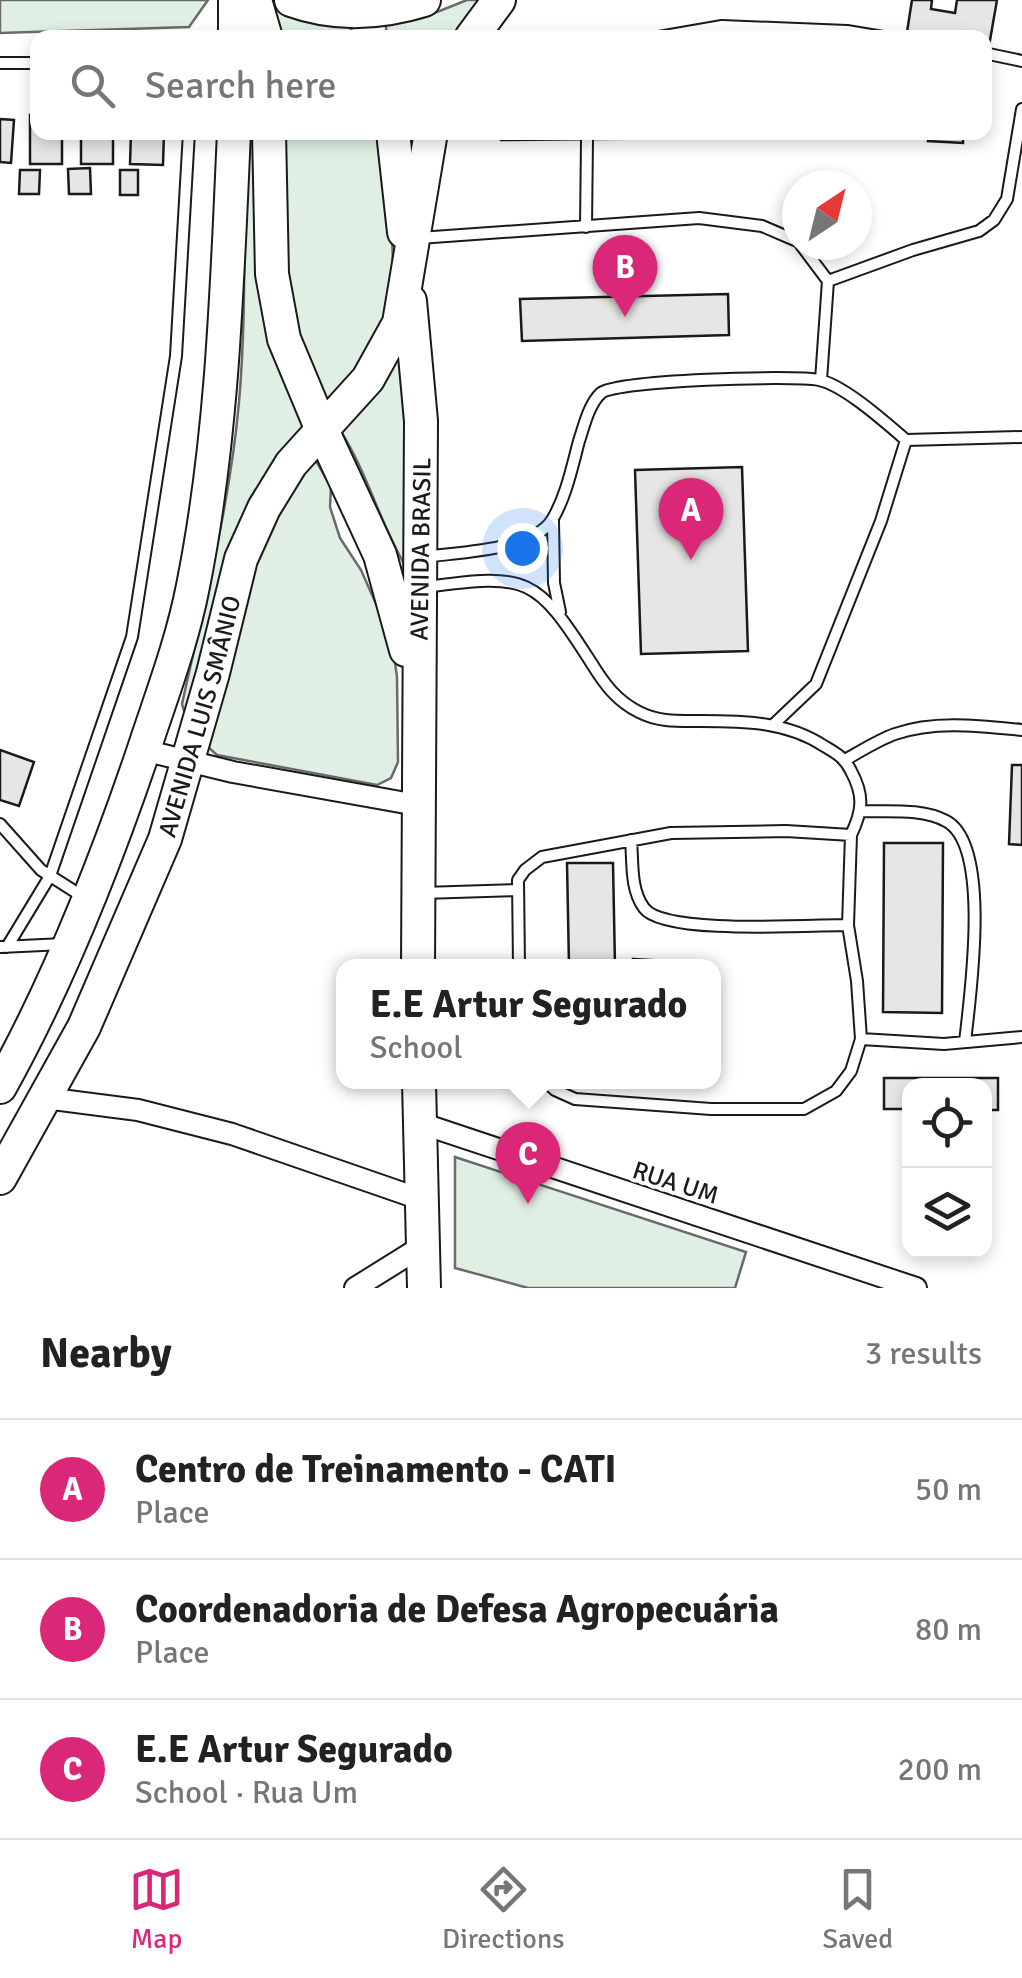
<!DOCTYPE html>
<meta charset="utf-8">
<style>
:root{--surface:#fff;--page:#f2f2f2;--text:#222;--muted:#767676;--line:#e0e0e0;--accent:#db2777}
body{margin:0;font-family:Signika,sans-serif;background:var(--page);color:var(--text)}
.controls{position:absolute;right:30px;bottom:30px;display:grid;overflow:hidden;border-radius:20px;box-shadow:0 5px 15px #0003}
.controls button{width:90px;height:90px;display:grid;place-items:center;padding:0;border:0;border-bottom:2px solid var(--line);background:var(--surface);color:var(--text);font:50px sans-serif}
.compass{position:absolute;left:782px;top:170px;width:90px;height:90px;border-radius:50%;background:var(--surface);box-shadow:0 5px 15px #0003;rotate:35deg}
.you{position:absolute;left:522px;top:548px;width:35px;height:35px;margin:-25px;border:8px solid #fff;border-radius:50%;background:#1a73e8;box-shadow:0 0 0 15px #1a73e833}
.badge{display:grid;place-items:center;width:65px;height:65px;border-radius:50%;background:var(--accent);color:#fff;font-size:32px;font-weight:700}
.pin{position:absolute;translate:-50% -82px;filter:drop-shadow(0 2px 5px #0008)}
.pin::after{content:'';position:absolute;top:52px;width:35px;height:30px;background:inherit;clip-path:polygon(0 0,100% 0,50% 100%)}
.popup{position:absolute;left:336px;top:959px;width:385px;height:130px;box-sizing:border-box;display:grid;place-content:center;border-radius:20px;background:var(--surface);filter:drop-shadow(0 2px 8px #0005);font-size:32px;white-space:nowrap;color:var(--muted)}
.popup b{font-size:38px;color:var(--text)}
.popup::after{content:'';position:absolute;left:50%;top:100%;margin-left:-20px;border:20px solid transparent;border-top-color:var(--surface)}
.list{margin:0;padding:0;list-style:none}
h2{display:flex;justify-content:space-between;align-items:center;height:130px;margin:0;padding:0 40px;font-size:42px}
h2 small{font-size:32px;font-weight:400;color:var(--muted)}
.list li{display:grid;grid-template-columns:65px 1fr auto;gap:30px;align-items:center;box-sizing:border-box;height:140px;padding:0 40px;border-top:2px solid var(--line)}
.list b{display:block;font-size:38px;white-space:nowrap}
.list p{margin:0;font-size:32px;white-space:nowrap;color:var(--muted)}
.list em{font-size:32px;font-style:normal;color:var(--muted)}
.icon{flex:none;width:55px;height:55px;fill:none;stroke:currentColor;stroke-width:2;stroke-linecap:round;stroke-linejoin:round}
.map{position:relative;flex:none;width:1022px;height:1288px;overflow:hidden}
.search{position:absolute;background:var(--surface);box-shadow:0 5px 15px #0003;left:30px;right:30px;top:30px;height:110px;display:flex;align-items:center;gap:25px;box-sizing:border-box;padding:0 35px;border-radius:20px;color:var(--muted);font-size:38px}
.sheet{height:550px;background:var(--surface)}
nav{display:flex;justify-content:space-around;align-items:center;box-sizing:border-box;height:140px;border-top:2px solid var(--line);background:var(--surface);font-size:28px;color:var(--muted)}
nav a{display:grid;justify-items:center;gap:5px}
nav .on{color:var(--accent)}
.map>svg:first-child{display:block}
</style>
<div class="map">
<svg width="1022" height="1288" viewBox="0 0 1022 1288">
<rect width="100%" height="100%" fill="#fff"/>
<path fill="#e0efe3" stroke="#6a6a6a" stroke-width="2.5" d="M0,0H208L189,27L0,33Z
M467,0H484L457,37H388L385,23L422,18Z
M278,7L347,23L356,37H273L271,13Z
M245,133H258L306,429L190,714L184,711L182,704C204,604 230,504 239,402C247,312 243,222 245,133Z
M280,133H378C389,198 407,292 373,352C361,374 340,393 325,412L289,324Z
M400,351L404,409L407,569C380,524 368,474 340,430L383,386Z
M316,461L331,487L330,507L340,538L361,570L392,640L397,677L398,762L391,778L377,785L217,755L208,747L266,526L306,463Z
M455,1157L746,1252L735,1288H528L455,1268Z"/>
<path fill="#e6e6e6" stroke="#1a1a1a" stroke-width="2.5" d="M912,0H932L931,9L955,13L957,0H997L989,46L984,45V38H939L907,32Z
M30,115H38V132H62V164H30Z
M0,119L14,120L11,163L0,162Z
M81,132H113V164H81Z
M131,132H164L163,165L130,164Z
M501,132H799V137L501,140Z
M963,132V143L928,141L929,135L898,133Z
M90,168L91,194H69L68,169Z
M20,170H40L39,194H19Z
M120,170H138V195H120Z
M728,294L729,335L522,341L520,299Z
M742,467L748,651L641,654L635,470Z
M0,750L34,762L19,806L0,800Z
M1012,765H1022V845L1009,844Z
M884,843H943L942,1013L883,1012Z
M567,863H613L615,966H569Z
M633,959L702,963V966H633Z
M884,1078H998V1110H984V1086H910V1109H884Z"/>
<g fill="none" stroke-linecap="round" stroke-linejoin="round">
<defs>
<path id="lane" d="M653,38L722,26L847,31L889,38
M984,53L1022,61
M0,63H38
M586,227L587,139
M419,238L699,218L762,226L797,241
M801,245L828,281L821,380
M828,281L913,250L979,231L994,220L1007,199L1022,109
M906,440L1022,437
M553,520L554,583L560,612
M424,557C458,552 532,551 552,520C566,497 572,467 579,441C584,426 589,404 601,393C617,380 794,375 819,380C844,385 886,423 906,440L881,521L816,684L774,724
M426,587C528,573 536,576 592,664C605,685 617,701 639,712C658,722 678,721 699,721C742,721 786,721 824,746C836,753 845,758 851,771C864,795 863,810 851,835L786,831L671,833L542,857L525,870L518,880L519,966
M845,760C861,751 878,740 895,734C935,720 981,726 1022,730
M863,811C889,812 922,808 946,821C992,845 970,996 965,1042
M0,824L41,870L85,898
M631,840C633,862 630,889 644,908C663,935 811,925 848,925L851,835
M423,893L517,890
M848,925L857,981L861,1039
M0,947L64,944
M7,947L50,876L132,637L176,356L189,132
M546,1082L555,1090L575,1099L711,1109H804L836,1091L851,1071L861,1039L944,1044L1022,1037"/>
<path id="street" d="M143,750L233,772L417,805
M45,1098L138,1110L232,1134L423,1200
M420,1123L916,1288
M355,1288L424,1245"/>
<g id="primary">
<path d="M235,0V38"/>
<path d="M255,0L266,38"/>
<path d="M291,0C335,16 379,14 424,0"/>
<path d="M471,38L499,0"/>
<path d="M269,132L272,274L284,339L322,430L380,555L406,650"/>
<path d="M393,132L404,232"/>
<path d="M410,301L421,421L418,966"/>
<path d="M419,1082L424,1288"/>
<path d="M0,1087C59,981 104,867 143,752C161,697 182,643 193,586C223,436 227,284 234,132"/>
<path id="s1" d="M0,1178L84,1027L165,839L213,673L241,559L264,508L291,464L368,379L399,323L431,132"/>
</g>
</defs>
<use href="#lane" stroke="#1a1a1a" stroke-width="14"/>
<use href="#street" stroke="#1a1a1a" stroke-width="24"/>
<use href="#primary" stroke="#1a1a1a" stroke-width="36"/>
<use href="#lane" stroke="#fff" stroke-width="10"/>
<use href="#street" stroke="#fff" stroke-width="20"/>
<use href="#primary" stroke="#fff" stroke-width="32"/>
</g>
<g text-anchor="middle" stroke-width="8" stroke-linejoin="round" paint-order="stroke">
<g font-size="25" fill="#1a1a1a" stroke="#fff">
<text transform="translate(420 549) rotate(-89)" y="9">AVENIDA BRASIL</text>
<text dy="9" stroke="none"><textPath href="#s1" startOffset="505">AVENIDA LUIS SMÂNIO</textPath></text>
<text transform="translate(676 1182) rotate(18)" y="9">RUA UM</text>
</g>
</g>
</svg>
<div class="controls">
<button><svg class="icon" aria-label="locate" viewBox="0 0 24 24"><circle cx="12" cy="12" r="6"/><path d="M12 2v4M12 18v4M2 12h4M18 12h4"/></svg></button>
<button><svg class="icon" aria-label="layers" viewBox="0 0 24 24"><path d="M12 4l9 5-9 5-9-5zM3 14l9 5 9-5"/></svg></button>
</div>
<svg class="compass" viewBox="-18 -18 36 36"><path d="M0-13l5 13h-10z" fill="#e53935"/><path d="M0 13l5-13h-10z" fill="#767676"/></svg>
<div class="you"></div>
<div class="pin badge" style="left:691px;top:560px">A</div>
<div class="pin badge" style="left:625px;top:317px">B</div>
<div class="pin badge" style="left:528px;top:1204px">C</div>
<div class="popup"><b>E.E Artur Segurado</b>School</div>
<div class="search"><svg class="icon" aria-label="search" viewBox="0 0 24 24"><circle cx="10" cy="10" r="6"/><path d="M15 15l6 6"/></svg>Search here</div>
</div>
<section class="sheet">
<h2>Nearby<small>3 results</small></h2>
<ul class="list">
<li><span class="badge">A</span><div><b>Centro de Treinamento - CATI</b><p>Place</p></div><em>50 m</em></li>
<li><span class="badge">B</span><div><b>Coordenadoria de Defesa Agropecuária</b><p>Place</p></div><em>80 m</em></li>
<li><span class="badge">C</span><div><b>E.E Artur Segurado</b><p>School · Rua Um</p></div><em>200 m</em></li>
</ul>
</section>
<nav>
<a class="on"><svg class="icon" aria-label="map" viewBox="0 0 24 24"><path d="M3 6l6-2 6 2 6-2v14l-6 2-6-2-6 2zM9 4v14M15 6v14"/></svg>Map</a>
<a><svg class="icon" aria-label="directions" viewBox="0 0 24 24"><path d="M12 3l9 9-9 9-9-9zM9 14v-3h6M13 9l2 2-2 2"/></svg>Directions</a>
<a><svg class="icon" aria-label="saved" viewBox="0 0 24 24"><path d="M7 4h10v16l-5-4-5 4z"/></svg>Saved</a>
</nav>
